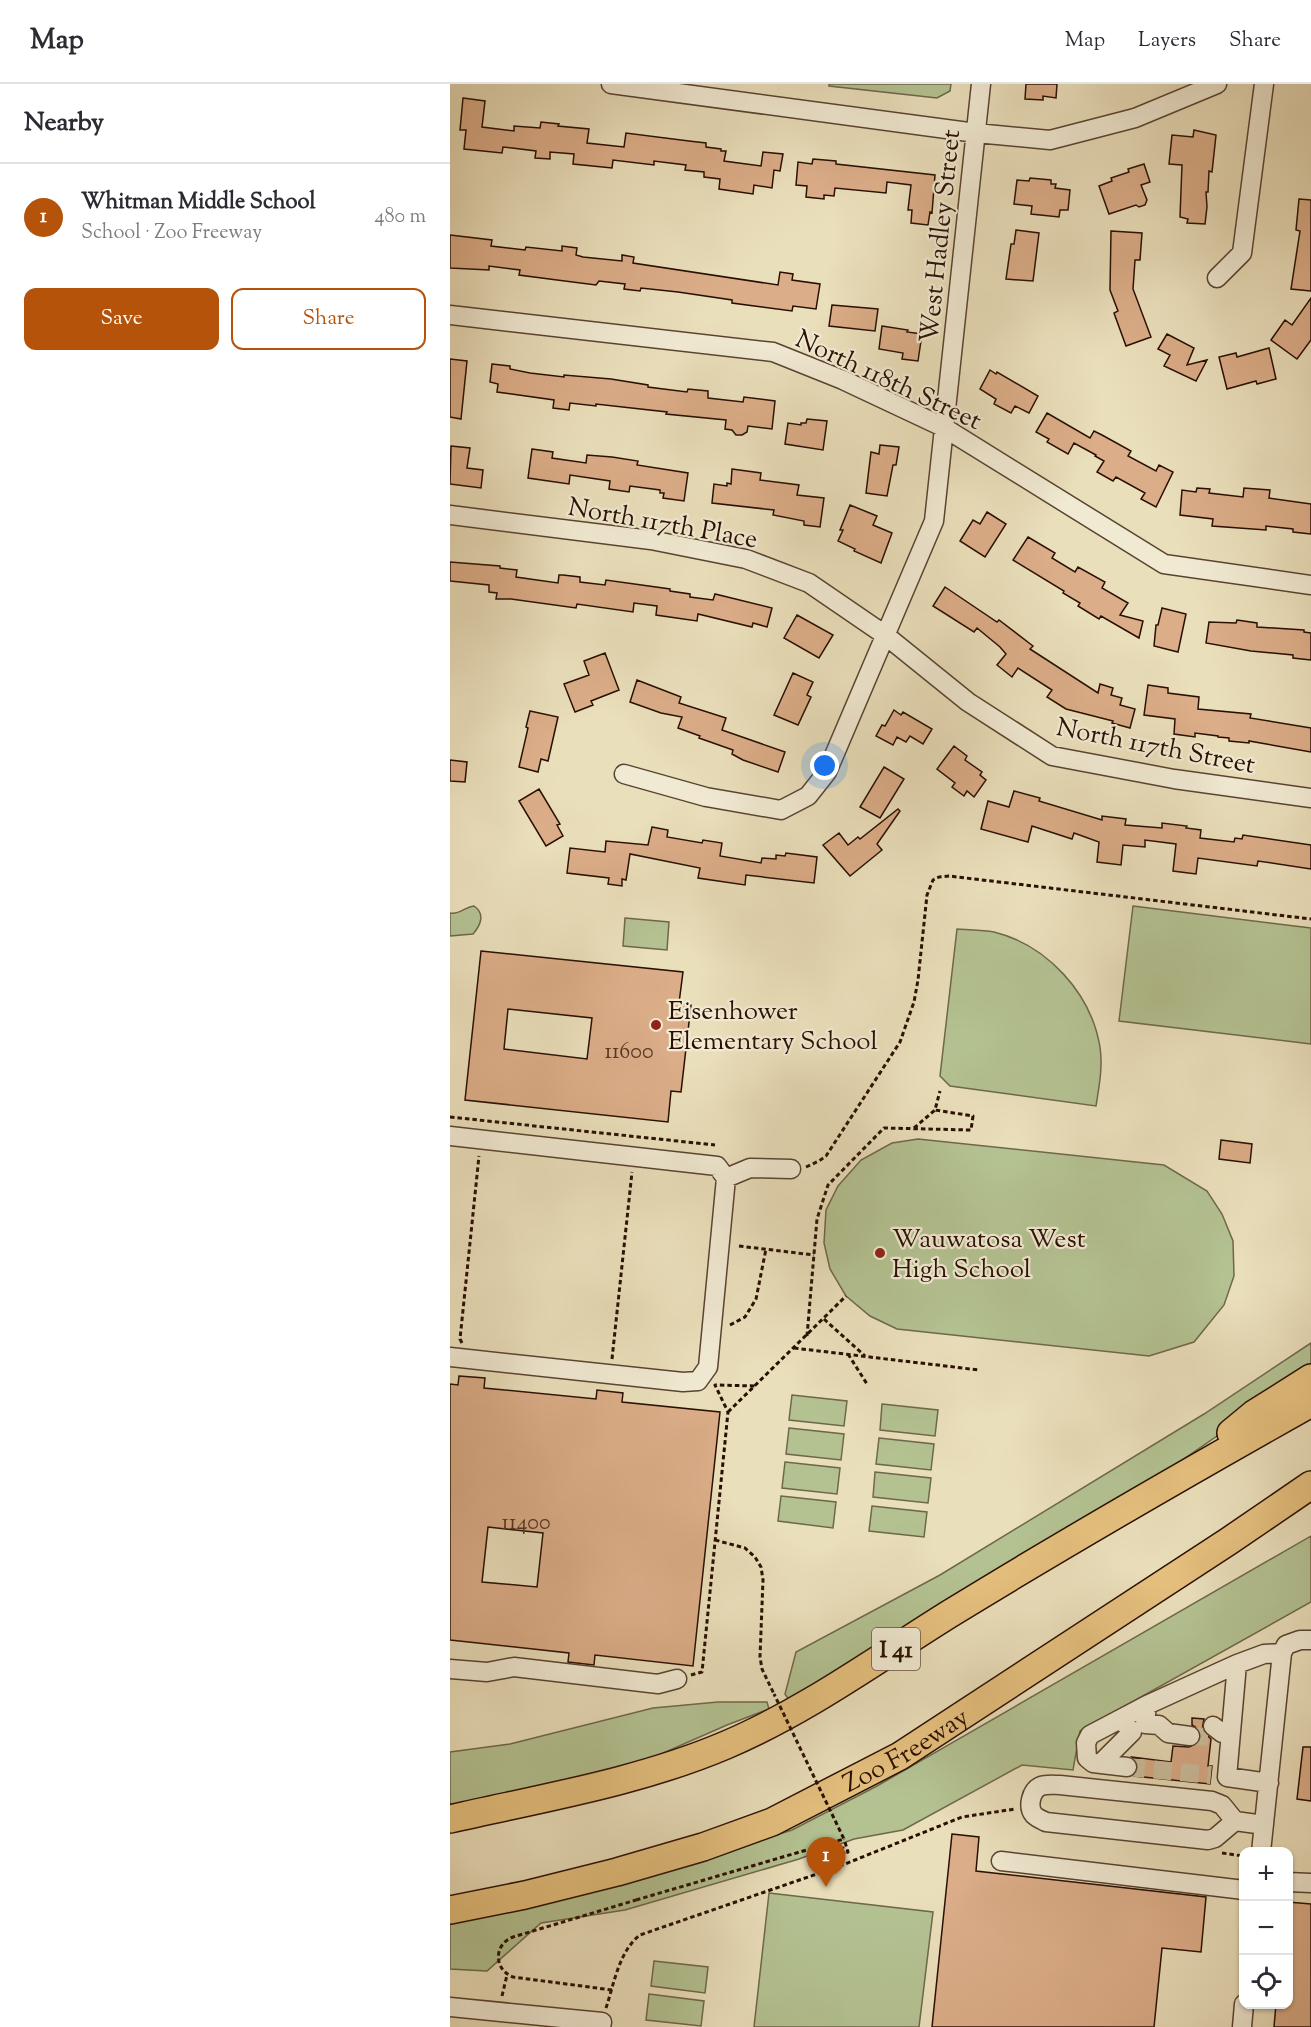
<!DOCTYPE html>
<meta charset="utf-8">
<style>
:root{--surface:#fff;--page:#f2f2f3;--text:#2b2b33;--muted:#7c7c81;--line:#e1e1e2;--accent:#b45309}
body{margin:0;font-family:"Sorts Mill Goudy",serif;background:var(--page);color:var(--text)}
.controls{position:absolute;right:18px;bottom:18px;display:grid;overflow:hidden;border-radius:12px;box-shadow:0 2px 4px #0004}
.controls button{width:54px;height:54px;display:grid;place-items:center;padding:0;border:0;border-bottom:2px solid var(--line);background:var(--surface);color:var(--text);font:30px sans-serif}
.you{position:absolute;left:375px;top:682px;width:21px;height:21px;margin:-15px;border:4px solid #fff;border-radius:50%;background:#1a73e8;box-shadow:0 0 0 9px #1a73e833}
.badge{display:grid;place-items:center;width:39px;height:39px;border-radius:50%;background:var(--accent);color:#fff;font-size:20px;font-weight:700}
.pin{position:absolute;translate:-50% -50px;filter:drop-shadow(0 2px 3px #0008)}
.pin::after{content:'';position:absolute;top:32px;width:21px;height:18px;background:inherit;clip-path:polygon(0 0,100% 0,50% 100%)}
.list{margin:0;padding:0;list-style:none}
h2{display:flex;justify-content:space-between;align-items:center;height:78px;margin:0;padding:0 24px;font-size:26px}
h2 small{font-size:20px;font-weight:400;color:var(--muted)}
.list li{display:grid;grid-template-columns:39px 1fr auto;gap:18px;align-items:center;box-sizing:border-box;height:108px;padding:0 24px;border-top:2px solid var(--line)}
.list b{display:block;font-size:22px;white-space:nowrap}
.list p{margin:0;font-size:20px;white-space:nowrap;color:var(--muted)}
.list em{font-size:20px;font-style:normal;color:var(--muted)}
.actions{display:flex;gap:12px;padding:18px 24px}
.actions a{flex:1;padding:14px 0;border:2px solid var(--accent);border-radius:12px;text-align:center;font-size:21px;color:var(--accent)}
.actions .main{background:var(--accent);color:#fff}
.icon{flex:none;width:33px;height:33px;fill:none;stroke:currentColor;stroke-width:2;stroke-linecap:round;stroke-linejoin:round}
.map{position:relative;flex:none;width:861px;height:1943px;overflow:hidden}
header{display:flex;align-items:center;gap:36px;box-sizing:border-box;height:84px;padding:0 30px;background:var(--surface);border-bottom:2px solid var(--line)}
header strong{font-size:28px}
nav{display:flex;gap:33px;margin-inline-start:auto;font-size:21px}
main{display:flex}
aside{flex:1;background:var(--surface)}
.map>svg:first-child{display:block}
</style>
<header>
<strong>Map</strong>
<nav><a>Map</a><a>Layers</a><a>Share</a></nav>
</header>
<main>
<aside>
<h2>Nearby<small></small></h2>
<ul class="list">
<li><span class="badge">1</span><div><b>Whitman Middle School</b><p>School · Zoo Freeway</p></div><em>480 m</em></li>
</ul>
<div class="actions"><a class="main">Save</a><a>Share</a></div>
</aside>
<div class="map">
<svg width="861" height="1943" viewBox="0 0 861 1943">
<rect width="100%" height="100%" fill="#eadfbb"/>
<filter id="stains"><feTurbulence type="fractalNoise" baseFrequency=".00333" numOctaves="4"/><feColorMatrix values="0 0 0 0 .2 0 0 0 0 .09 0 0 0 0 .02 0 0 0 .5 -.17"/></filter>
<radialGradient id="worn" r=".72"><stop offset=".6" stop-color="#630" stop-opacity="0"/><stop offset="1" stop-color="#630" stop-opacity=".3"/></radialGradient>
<path fill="#b4c292" stroke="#6e684a" stroke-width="1.5" d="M379,0H501L500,7L487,14L379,2Z
M24,822C36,830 30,842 23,850L0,852V829C10,831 14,823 24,822Z
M683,822L861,844V960L669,937Z
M175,834L219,838L217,866L173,862Z
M507,845C519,846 532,846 544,848C597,861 641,909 650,963C653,983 649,1003 646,1022L500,1002L490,992Z
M468,1055L714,1081L757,1107L772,1130L783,1157L784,1192L774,1221L744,1258L699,1272L447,1245L420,1232L396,1212L380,1185L374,1159L376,1126L388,1102L411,1076L442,1059Z
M861,1259V1287L725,1381L342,1620L335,1610L346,1568L490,1491L754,1330Z
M342,1311L397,1317L394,1342L339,1336Z
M432,1320L488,1326L485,1352L430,1346Z
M339,1344L394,1350L391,1376L336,1370Z
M429,1354L484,1360L481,1386L426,1380Z
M335,1378L390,1384L387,1410L332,1404Z
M425,1388L481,1394L478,1419L423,1413Z
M331,1412L386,1418L383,1444L328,1437Z
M422,1422L477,1428L474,1453L419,1447Z
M861,1452V1518L630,1647L623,1686L572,1681L453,1746L404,1755L349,1775L175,1826L91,1839L37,1887L0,1885V1822L195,1792L342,1746L427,1702Z
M268,1618H317L319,1625L277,1641L170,1688L0,1724V1668L60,1660L203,1624Z
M319,1809L483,1828L469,1943H304Z
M204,1877L258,1883L255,1909L201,1902Z
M199,1910L254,1917L251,1942L196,1936Z"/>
<path fill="#dbad88" stroke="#290f03" stroke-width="1.5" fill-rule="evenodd" d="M576,0H607L606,14L593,12V16L575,15Z
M13,14L35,17L32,43L64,47V42L90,44L91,38L109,40L108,42L139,45L137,59L174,63L176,49L239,57L256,59V63L271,65V67H276L274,77L311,82L313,68L333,70L330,87L324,86L322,104L304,101L303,110L269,105L270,95L254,93V88L235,86L236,81L204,77V81L163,76L162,84L123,80L124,70L100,68V75L85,74L86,67L53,63L52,69L14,65L16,46H10Z
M744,46L766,51L762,88L759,87L758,108H756L757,123L755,140L737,139L738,135L730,133L732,81L719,80L722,51L743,53Z
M363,75L386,77V80L485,91L482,129L480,128L478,141L461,139L462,126H458L461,101L437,98L436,109L385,104L384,112L374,111V115L356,113L357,102L346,101L348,78L362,80Z
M694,80L700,98L691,101L697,116L695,121L689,123L686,121L659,130L649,102L662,97L661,94L679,88L678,85Z
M580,94L601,96V100H606L605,104L620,106L618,126H610L609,133L581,130L582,122L564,120L567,96L579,97Z
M849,115L861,116V207L841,205L850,147L846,146Z
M566,146L589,149L583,197L556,195L561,160H564Z
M661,147L692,149L690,176H685L683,205L701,253L676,262L664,229L668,227L660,206Z
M0,151L42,156L41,162L75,166L76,163L112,167V162L127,164L126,171L133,173L172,177V171L184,173L183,179L328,201L330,188L343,190L342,196L370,200L366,225L343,222L342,227L282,219V216L228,208L191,204L190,207L174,205L175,200L149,197L146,201L107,196L69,191L70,186L39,182V186L0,184Z
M861,214V256L847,275L821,256L835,236L842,241Z
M382,221L428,225L425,247L379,242Z
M432,242L458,246L457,248L472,250L468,277L452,275L453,269L429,265Z
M717,250L744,264L737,281L757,276L746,297L714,282L720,271L708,265Z
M819,264L826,295L807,300L806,297L777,305L769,273L786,269L787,273Z
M0,275L17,277L11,335L0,333Z
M42,280L60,282V285L80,289L114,293V291L161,295L198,301V303L237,308L238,305L258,307V314L293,318L294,313L325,317L322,345L298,342L297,348L292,351H286L282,346L275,345L276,336L216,330L217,328L146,320V322L120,319L119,326L103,324L104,316L47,308L48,300L40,298Z
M540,286L546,290L547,288L588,312L579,329L565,322L561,329L544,320L546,315L530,305Z
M597,329L640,354L644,347L652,351L681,367L678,372L706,387L709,381L723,388L706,423L691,415L695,409L666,393L663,397L647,388L654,377L645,372L646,371L624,359L618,370L597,358L599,355L586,348Z
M357,335L377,337L373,366L335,360L338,339L351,341V339H356Z
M430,361L449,363L446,381H443L437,412L416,409L421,368L429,370Z
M1,362L20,364L17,384L33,386L31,404L0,400Z
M82,365L103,368L102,374L136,379L137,371L162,373L188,377L187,381L238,389L234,417L213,414L214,409H210V406L180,402L179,408L159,405L160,397L120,391L119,400L78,394Z
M282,385L311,389L310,396L349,401L347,411L374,414L370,443L354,441V437L323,431L324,426L262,419L264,400L277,402V399L281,400Z
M747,404L760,405L759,409L793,413L794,404L820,406L819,414L861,420V450L843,448V445L816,442V446L762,442L763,435L730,431L732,406L746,408Z
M400,421L427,432L423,441L442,449L431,479L404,467L405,465L388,457L393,446H390Z
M537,428L556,440L535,473L510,457L523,436L530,440Z
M578,453L605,469L602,474L625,488L628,483L655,498L652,504L678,519L670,531L693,537L689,554L651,532L649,535L628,522L630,519L613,509L614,507L563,476Z
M0,478L50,482V484L67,486L66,493L108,499L109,491H113L130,493V498L155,501L156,496L220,505V507L240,510V513L263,516L265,510L322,524L317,543L303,539L302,543L248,530L247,537L206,531L207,522L184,519L183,528L127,520L126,524L61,515H46L47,509L39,508V501L0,497Z
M495,503L547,538L549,536L583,562L580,565L648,609L650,600L663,604L661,611L672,614L670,621L685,625L680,644L662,639L663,637L616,625L597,613L602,606L568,584L562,593L547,581L556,570L550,563L527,544L524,548L483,522Z
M712,524L736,530L728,568L704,562L706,541H708Z
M347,531L383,551L369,574L334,554Z
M787,536L807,539V543L854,546V548L861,549V576L843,574V571L801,567L756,559L759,538L786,539Z
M155,569L169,606L141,617L143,621L125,628L114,600L139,591L134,577Z
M343,589L363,598L357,611L361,613L348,641L324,631Z
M187,596L231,613L229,619L276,634L272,646L335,668L328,688L293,676L282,670L283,666L249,654L250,652L228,644L232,633L211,629L180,618Z
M698,601L718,604V609L749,613L748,625L801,630L800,634L861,644V668L799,657V659L779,657V654L768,653V652L745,649V653L724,650L725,635L694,631Z
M444,626L451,631L453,628L482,645L473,660L460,652L456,658L447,653L443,661L426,652L432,641L435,642Z
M80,627L108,633L98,677L91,675L88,688L69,683L78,644L76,643Z
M504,662L517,672L515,676L532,688L530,691L536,696L524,713L517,707L514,712L502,703L505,699L487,685Z
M0,676L17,678L15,698L0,697Z
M434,683L454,695L430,734L410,723Z
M89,705L110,740L107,741L113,752L96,762L69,717Z
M564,707L590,714L589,717L652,736V732L676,735L675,741L712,744V739L737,742L736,744L751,746L750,754L784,758L785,754L792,755L793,751L861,761V785L808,777L807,782L748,774L746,790L723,787L726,760L695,756V763L673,761L671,781L647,778L649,758L624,749L622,755L582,742L578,758L531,745L538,717L559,723Z
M448,725L450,727L427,760L432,766L400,792L373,761L389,749L398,761L408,753L410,755Z
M202,743L218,746L217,753L252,759L253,756L272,759L270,772L311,779L312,774L326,775V771L335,772L336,769L367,773L364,799L296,791L295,801L248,794L250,784L180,770L176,796L172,795V802L158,800L159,794L117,789L120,764L155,768L156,757L198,761Z
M31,867L233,888L229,919L241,921L231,1008L221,1007L218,1038L15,1016ZM58,925L142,934L137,975L54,965Z
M771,1056L802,1060L800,1079L769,1075Z
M9,1292L35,1294L34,1304L146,1315L147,1306L173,1309L172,1318L270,1328L243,1582L145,1571L144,1581L118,1578L119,1569L0,1556V1300L8,1301ZM38,1443L93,1449L87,1503L32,1498Z
M742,1634L754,1635L752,1646L761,1655L758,1682H762L760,1700L684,1692L688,1684L687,1678L682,1673L721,1678L723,1662L739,1663L748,1659L751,1654V1648L747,1644L742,1641Z
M853,1663H861V1717L847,1715Z
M502,1750L529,1753L526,1787L756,1813L751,1868L712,1864L704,1943H482Z
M838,1818L861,1820V1943H824L826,1920H838Z"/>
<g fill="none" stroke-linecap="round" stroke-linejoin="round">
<path stroke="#cdc09f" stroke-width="18" stroke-dasharray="18 9" stroke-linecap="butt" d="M740,1652L762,1653
M677,1683L761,1691"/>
<defs>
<path id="minor" d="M161,0L526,49L600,56L685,34L767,0
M767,194L792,169L814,0
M0,231L323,268L393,296L493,343L714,480L861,501
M0,431L201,456L296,475L359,499L435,551L518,618L602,672L724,695L861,714
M174,690L256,713L331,726L358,712L377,688L484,437L531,0
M0,1052L267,1082L276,1094L258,1283L248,1297L233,1298L0,1273
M276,1094L300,1084L341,1085
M0,1585L37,1588L64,1583L208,1600L227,1595
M697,1621L695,1640L709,1641L718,1649L740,1652
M763,1642L772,1649H781
M650,1680L682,1648L671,1635
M677,1683L643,1679L637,1674L636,1659L640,1651L697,1621L787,1580
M819,1699L777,1693L787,1580L814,1570L832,1569
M785,1737L765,1754L758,1756L596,1738C592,1736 587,1734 584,1731C577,1723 581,1706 591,1702C597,1700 604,1701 610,1701L762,1717L772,1721L785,1737L814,1741
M811,1768L832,1569L836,1561L850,1556H861
M551,1777L794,1806
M838,1798L861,1799
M0,1923L152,1938L151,1943
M792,1943L794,1920"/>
<g id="highway">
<path d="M781,1349L804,1330L861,1294"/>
<path d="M0,1735C92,1714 189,1698 276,1661C356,1627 427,1575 501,1529C620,1456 740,1387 861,1319"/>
<path id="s1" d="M0,1826L75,1811L167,1788L253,1763L322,1738L450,1672L779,1457L861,1401"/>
</g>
</defs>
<use href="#minor" stroke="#594331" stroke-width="21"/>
<use href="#highway" stroke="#290f03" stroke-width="30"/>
<path stroke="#290f03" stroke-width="3" stroke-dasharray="4.5 3" stroke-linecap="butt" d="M0,1033L265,1061
M464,1044L485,1026L490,1007
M356,1083L369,1077L376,1072L450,958L464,918L468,896L477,811L483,796L489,793L499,792L861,835
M289,1162L364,1171
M374,1235L415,1272
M280,1241L295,1233L306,1215L316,1165
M357,1252L367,1135L378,1101L434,1044L521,1046L523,1032L485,1026
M12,1259L10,1255L29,1072
M344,1264L529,1286
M398,1270L417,1300
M162,1275L182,1088
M278,1328L396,1212
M265,1456L295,1464L305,1473L311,1483L313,1496L310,1573L312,1585L324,1610
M241,1591L252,1588L278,1328L265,1301L305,1302
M772,1769L793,1772
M382,1773L380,1768L393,1764L394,1769L386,1771L390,1782
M162,1906L63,1893C43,1885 44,1860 63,1853L186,1816
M52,1912L57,1891
M156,1924C164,1900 169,1867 190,1851L390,1782L512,1733L565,1725"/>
<use href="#minor" stroke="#f1ead3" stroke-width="18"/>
<use href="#highway" stroke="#e5c07e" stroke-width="27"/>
<path stroke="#290f03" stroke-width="3" stroke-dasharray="4.5 3" stroke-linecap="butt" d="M382,1773L398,1768L394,1755
M186,1816L394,1755L324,1610"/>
</g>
<g fill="#8f2418" stroke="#f1ead3" stroke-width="2">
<circle cx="206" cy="941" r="6"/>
<circle cx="430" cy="1169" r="6"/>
</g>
<g text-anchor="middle" stroke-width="4.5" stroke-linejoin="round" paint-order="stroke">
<g font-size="22" fill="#563624">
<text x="179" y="974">11600</text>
<text x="76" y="1445">11400</text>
</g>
<rect fill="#f1ead3" stroke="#655141" stroke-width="1.5" x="422" y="1544" width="48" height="42" rx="4.5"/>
<g font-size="24" font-weight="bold" fill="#290f03">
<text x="446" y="1573">I 41</text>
</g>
<g font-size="26" fill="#290f03" stroke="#f1ead3">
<text transform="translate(489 152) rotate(-84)" y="9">West Hadley Street</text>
<text transform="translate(439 295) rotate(25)" y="9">North 118th Street</text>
<text transform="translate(213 438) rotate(10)" y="9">North 117th Place</text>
<text transform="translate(706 661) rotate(11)" y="9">North 117th Street</text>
<text dy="9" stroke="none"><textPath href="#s1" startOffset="486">Zoo Freeway</textPath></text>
</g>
<g font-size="26" fill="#290f03" stroke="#f1ead3" text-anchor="start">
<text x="218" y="935">Eisenhower<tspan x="218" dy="30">Elementary School</tspan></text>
<text x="442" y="1163">Wauwatosa West<tspan x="442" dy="30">High School</tspan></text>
</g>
</g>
<rect width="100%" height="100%" filter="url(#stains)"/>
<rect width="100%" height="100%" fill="url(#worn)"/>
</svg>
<div class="controls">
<button>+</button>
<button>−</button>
<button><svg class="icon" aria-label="locate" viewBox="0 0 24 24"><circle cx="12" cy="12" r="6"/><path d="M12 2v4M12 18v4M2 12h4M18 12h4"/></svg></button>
</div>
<div class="you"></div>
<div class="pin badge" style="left:376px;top:1803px">1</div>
</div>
</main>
